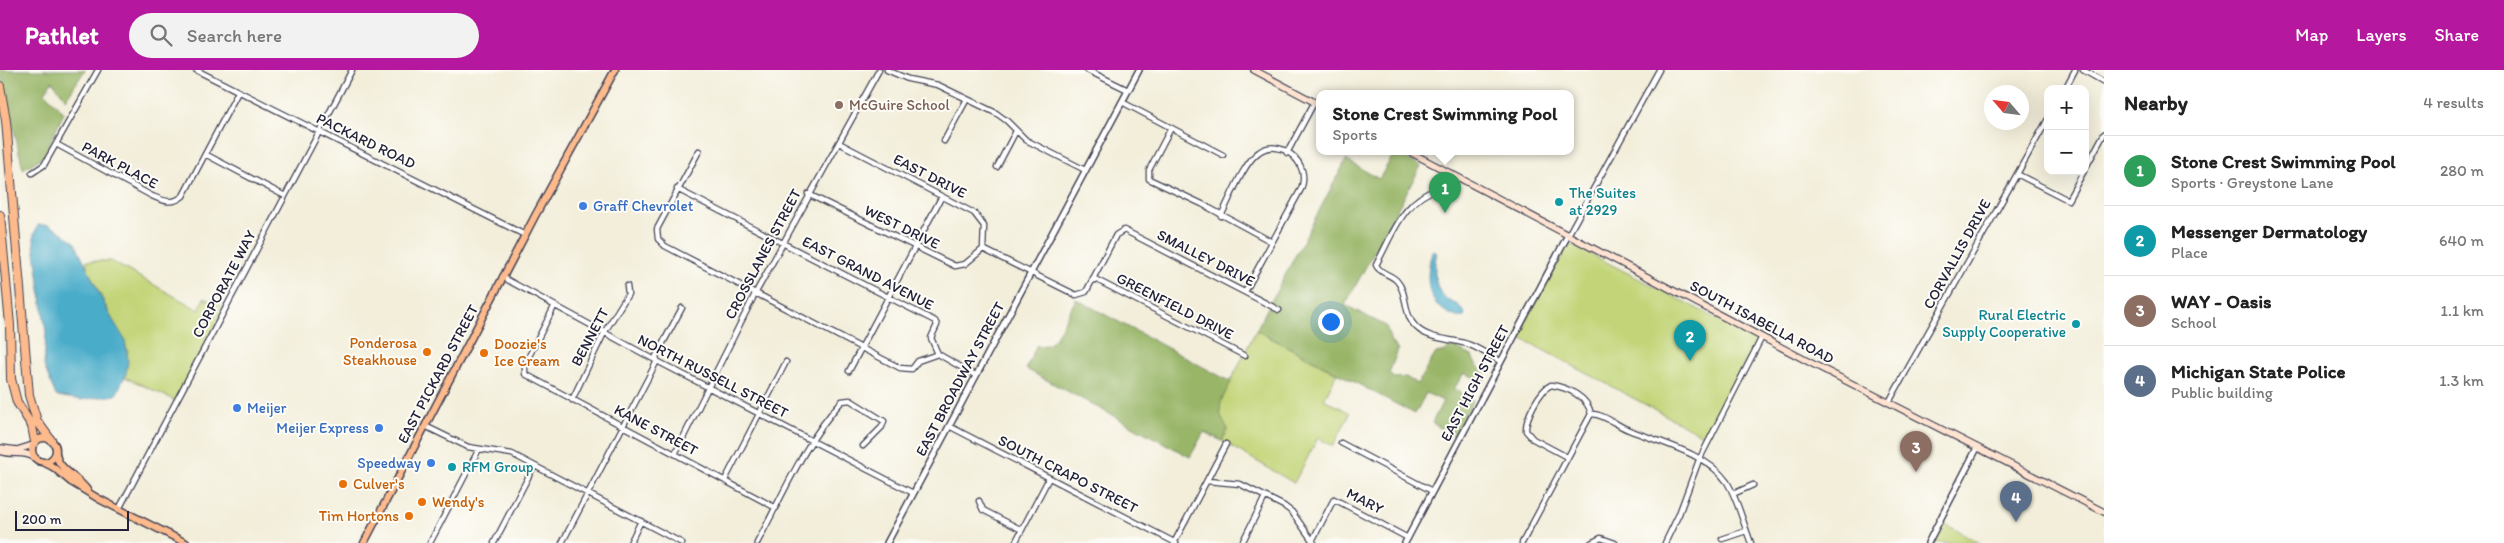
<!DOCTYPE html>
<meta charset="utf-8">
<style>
:root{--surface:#fff;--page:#f2f2f2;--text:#222;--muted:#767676;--line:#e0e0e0;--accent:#b5179e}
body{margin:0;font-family:Itim,sans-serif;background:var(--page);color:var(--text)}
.controls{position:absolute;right:15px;top:15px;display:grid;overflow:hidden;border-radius:10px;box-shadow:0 5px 20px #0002}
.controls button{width:45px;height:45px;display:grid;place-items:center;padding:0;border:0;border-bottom:1px solid var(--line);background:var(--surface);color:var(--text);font:25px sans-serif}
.compass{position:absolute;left:1984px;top:15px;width:45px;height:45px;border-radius:50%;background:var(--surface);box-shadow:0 5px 20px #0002;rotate:298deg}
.scale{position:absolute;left:15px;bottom:12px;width:114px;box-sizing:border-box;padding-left:5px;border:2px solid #22223b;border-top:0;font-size:14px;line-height:18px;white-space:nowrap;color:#22223b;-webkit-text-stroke:4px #fdfcf7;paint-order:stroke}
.you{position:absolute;left:1330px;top:251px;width:18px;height:18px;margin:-12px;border:4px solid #fff;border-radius:50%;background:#1a73e8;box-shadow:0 0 0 8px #1a73e833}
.badge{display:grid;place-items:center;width:32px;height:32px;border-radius:50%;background:var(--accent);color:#fff;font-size:16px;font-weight:700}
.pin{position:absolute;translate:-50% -41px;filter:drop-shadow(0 1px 2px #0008)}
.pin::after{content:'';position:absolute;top:26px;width:18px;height:15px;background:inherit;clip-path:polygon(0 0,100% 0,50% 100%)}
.popup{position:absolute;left:1316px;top:20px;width:258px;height:65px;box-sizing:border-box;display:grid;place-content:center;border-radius:10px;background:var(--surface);filter:drop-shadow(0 1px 4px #0005);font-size:16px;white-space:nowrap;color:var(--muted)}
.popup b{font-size:19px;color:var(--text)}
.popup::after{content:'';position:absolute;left:50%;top:100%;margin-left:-10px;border:10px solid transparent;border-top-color:var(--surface)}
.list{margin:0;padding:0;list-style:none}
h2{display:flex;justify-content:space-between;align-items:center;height:65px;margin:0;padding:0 20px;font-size:21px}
h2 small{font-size:16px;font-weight:400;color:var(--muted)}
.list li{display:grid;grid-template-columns:32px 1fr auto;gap:15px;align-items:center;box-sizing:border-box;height:70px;padding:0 20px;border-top:1px solid var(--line)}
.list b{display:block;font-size:19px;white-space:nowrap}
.list p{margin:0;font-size:16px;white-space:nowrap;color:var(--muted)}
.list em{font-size:16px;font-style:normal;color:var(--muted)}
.icon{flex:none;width:28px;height:28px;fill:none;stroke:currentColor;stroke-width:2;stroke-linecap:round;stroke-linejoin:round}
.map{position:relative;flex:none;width:2104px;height:473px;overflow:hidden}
header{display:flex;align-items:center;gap:30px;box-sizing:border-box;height:70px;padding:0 25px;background:var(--accent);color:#fff}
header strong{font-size:24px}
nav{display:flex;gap:28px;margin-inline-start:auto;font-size:18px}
.search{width:350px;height:45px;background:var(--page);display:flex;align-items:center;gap:12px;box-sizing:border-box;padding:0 18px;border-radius:28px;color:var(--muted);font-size:19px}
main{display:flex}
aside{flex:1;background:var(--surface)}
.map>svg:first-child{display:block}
</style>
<header>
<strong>Pathlet</strong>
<div class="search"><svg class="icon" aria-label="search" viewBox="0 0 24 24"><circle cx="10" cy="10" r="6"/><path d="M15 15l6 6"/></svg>Search here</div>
<nav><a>Map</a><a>Layers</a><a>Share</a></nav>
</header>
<main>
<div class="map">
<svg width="2104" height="473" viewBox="0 0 2104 473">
<rect width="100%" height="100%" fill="#fdfcf7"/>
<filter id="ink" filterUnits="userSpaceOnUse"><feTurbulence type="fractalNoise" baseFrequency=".02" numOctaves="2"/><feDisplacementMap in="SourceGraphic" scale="10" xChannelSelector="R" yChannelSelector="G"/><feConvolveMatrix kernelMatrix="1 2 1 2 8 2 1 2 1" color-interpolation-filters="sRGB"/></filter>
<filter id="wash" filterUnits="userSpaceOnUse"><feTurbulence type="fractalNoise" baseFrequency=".0096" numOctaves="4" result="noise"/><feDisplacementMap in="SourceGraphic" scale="20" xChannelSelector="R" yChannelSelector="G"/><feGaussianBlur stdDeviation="1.12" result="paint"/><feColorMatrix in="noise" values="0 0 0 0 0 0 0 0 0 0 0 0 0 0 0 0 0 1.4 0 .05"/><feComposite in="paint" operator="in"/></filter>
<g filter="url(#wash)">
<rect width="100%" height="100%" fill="#f3eeda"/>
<path fill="#c2d477" stroke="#727b59" d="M1569,173L1755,268L1756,272L1706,367L1517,266Z
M86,191H111L199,240L204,228L225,237L176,331L125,307L128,281L89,202Z
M1256,260L1337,303L1324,329L1350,343L1333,376L1318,368L1294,413L1222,371L1228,359L1220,348V333Z
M1943,453L1980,473H1931Z"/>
<path fill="#99b668" stroke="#5e6c52" d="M0,0H85L66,29L52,11L45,23L64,43L43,87L23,99Z
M1395,82L1421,96L1345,235L1386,256L1391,272L1398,280L1389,303L1395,308L1406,307L1417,314L1436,283L1446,281L1451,276L1472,286C1474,294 1482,299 1486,306L1484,312L1464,303L1454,319L1473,330L1455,366L1432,353L1443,331L1426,323L1415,344L1256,260L1346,90L1379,109Z
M1076,229L1231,312C1221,331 1214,339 1228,359L1222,371L1204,362L1190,387L1026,299L1036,276L1048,275L1055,269Z"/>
<path fill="#4aacc9" stroke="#366782" d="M38,155H48L58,160L75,172L108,242L125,270L128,292L126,304L116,325L81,330L56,326L44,296L46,263L34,175V164Z
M1434,180L1437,183C1433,198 1433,222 1450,231C1457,235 1462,236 1465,244L1463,247C1457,248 1453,246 1448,243C1424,231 1426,204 1432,181Z"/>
</g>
<g filter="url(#ink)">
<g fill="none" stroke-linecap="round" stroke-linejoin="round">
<defs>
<path id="minor" d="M196,0L525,165
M887,0L908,9L938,15L996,43L1007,51L1026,70L1085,100
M1087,0L1128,20
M2083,0L2104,12
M2065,19L2075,0
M1122,32L1223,85
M1171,58L1149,100V109L1202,134L1272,172
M944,71L967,29
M839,73L974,143L984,156L983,179
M56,74L152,126C164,131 172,135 183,126L238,22
M699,81L657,159L658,169L665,176L900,298L912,299L918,291L938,284
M1287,83L1314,33
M205,84L285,126
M997,97L1016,61
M2085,99L2104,64
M32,103L44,95L98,0
M1451,103L1443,117C1403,128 1394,162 1376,195C1380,204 1391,204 1397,211C1408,223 1403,245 1416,257C1430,271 1453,268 1470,275C1480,279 1490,286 1500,291
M2017,104L2068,130L2084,101
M677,119L935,251L937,255L931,268L938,284
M808,124L955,196L965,194L983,179
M1221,146C1230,129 1244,92 1259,82C1279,67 1312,92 1301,119L1245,222
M1568,165L1659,0
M983,179L1076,225L1086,222L1116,165L1124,160L1279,240
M502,207L657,291L913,423
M1093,208L1245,286
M554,237L525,294V304L776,438
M938,284L975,305
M849,301L942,126
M572,330L604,263L628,224L627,216
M1889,332L2048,49
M1591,344C1602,343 1618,356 1629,360C1659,372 1708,384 1727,412C1738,430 1743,453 1751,473
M425,356L468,377L512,384L682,473
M949,356L1176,473
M1341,373L1432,421
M675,384L755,224L879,0
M1567,387L1533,369L1526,361C1525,348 1540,320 1551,315C1567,317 1588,327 1591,344
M725,410L786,292
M1207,411L1240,414L1284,436L1292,442L1314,473
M1733,424L1753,415
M979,431L983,440L1022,460
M119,439L352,0
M1722,469L1746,461
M430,473L479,379
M494,473L534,396
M562,473L657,291L656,286L682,238
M630,473L641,451
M757,473C783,425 805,371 842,331L850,330L884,351L882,357L863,376
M1015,473L1049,408
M1174,473L1226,374
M1242,473L1265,427
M1311,473L1334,429L1408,468
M1522,473L1591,344
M1591,473L1601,468L1615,473
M1665,473L1679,444L1699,390L1762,267"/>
<path id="tertiary" d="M887,473L1139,0
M1405,473L1568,165
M1928,473L1977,378"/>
<path id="secondary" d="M1254,0L1320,35
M1410,82L1811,293L2104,442
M1,378L17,380L33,375
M0,381C12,386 25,380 35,388"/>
<path id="primary" d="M32 380a12 12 0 1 1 24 0a12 12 0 1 1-24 0Z
M56,383C57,399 78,407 87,420
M43,392L53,397L71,412L99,429L186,473
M364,473L535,146L615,0"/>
<path id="motorway" d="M0,16L6,51L29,325L37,351L51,370
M0,145L10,255L11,309L17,332L32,356L35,372"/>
</defs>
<use href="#minor" stroke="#414153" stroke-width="7"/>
<use href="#tertiary" stroke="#414153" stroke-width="8"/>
<use href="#secondary" stroke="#414153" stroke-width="8"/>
<use href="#primary" stroke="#414153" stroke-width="9"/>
<use href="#motorway" stroke="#414153" stroke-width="10"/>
<use href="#minor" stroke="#fff" stroke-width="4.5"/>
<use href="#tertiary" stroke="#fff" stroke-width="5"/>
<use href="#secondary" stroke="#fee3d1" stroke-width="5.5"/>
<use href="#primary" stroke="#fcba8d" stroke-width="6"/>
<use href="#motorway" stroke="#fcba8d" stroke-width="8"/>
</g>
</g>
<circle fill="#8d6e63" stroke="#fdfcf7" stroke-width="2" cx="839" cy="35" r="5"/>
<g fill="#0f9aa8" stroke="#fdfcf7" stroke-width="2">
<circle cx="1559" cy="132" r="5"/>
<circle cx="2076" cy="254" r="5"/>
<circle cx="452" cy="397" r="5"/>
</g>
<g fill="#3f7fe0" stroke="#fdfcf7" stroke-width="2">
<circle cx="583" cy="136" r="5"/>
<circle cx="237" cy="338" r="5"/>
<circle cx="379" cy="358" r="5"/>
<circle cx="431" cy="393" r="5"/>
</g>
<g fill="#e8710a" stroke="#fdfcf7" stroke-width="2">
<circle cx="427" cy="282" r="5"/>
<circle cx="484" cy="283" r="5"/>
<circle cx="343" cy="414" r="5"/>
<circle cx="422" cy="432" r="5"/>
<circle cx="409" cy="446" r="5"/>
</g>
<g text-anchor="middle" stroke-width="4" stroke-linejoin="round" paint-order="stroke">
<g font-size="15" fill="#785e54" stroke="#fdfcf7" text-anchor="start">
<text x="849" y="40">McGuire School</text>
</g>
<g font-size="15" fill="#22223b" stroke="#fdfcf7">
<text transform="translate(366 71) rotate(26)" y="5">PACKARD ROAD</text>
<text transform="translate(120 95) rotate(28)" y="5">PARK PLACE</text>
<text transform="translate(930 106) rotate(27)" y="5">EAST DRIVE</text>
<text transform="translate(902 157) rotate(26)" y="5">WEST DRIVE</text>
<text transform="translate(763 184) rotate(-62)" y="5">CROSSLANES STREET</text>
<text transform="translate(1957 184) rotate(-61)" y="5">CORVALLIS DRIVE</text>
<text transform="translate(1206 188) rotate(27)" y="5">SMALLEY DRIVE</text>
<text transform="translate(868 203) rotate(27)" y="5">EAST GRAND AVENUE</text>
<text transform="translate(224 214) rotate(-62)" y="5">CORPORATE WAY</text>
<text transform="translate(1175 236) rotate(27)" y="5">GREENFIELD DRIVE</text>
<text transform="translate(1762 252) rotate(28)" y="5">SOUTH ISABELLA ROAD</text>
<text transform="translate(590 267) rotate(-62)" y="5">BENNETT</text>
<text transform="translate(438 304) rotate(-62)" y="5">EAST PICKARD STREET</text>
<text transform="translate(713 306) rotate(27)" y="5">NORTH RUSSELL STREET</text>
<text transform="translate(960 309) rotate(-62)" y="5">EAST BROADWAY STREET</text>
<text transform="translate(1475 313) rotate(-62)" y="5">EAST HIGH STREET</text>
<text transform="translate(656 360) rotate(28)" y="5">KANE STREET</text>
<text transform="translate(1068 404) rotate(27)" y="5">SOUTH CRAPO STREET</text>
<text transform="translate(1365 431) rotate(27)" y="5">MARY</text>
</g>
<g font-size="15" fill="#0d838f" stroke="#fdfcf7" text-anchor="start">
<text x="1569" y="128">The Suites<tspan x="1569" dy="17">at 2929</tspan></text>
<text x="2066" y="250" text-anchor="end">Rural Electric<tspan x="2066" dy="17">Supply Cooperative</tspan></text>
<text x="462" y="402">RFM Group</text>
</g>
<g font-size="15" fill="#366cbe" stroke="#fdfcf7" text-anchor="start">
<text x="593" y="141">Graff Chevrolet</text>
<text x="247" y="343">Meijer</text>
<text x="369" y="363" text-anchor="end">Meijer Express</text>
<text x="421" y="398" text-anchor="end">Speedway</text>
</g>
<g font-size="15" fill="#c56008" stroke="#fdfcf7" text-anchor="start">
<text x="417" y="278" text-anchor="end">Ponderosa<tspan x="417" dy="17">Steakhouse</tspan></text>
<text x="494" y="279">Doozie's<tspan x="494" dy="17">Ice Cream</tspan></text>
<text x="353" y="419">Culver's</text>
<text x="432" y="437">Wendy's</text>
<text x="399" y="451" text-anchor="end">Tim Hortons</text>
</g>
</g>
</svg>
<div class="controls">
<button>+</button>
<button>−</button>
</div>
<svg class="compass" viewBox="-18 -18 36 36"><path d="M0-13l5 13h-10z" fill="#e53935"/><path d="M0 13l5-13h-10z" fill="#767676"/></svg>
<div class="scale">200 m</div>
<div class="you"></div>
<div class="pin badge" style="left:1445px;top:143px;background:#2e9e5b">1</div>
<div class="popup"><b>Stone Crest Swimming Pool</b>Sports</div>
<div class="pin badge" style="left:1690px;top:291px;background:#0f9aa8">2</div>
<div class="pin badge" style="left:1916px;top:402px;background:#8d6e63">3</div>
<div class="pin badge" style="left:2016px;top:452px;background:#5c6f8a">4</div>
</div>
<aside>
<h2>Nearby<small>4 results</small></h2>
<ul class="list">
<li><span class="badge" style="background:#2e9e5b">1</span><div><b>Stone Crest Swimming Pool</b><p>Sports · Greystone Lane</p></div><em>280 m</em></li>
<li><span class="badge" style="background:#0f9aa8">2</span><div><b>Messenger Dermatology</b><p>Place</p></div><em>640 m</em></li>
<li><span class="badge" style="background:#8d6e63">3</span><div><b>WAY - Oasis</b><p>School</p></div><em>1.1 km</em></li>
<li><span class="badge" style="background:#5c6f8a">4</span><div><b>Michigan State Police</b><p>Public building</p></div><em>1.3 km</em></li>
</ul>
</aside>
</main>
